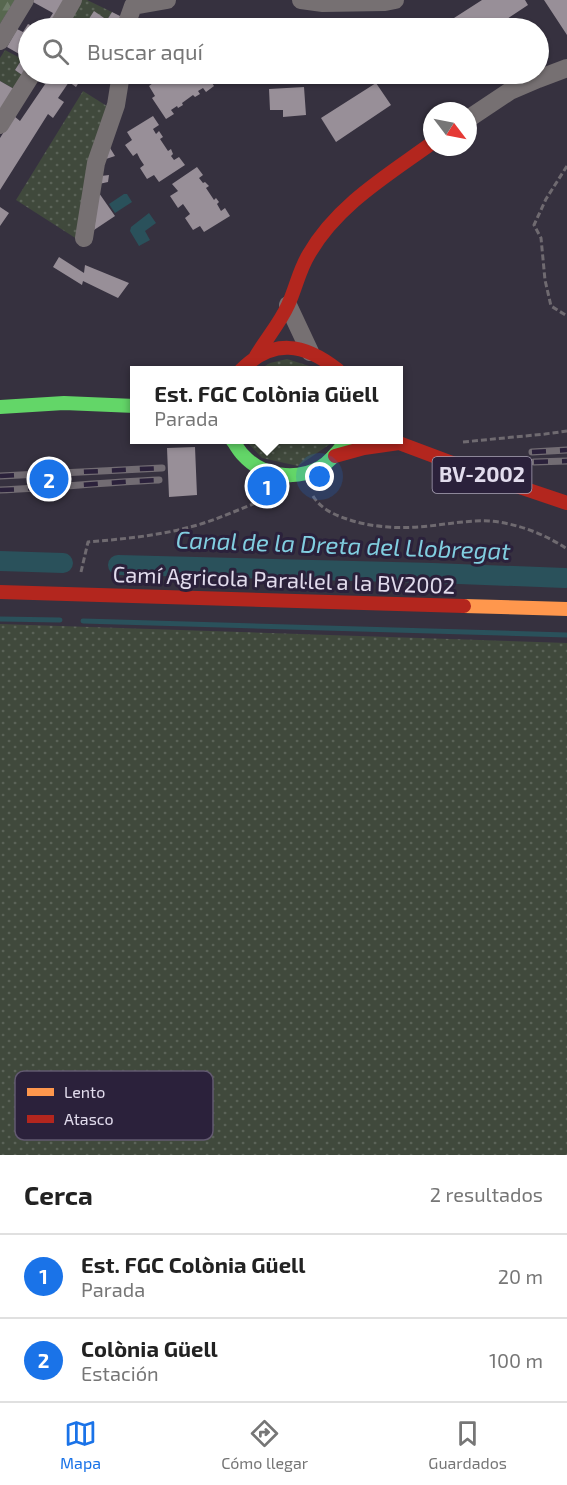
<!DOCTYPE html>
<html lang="es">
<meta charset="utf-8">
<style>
:root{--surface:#fff;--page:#f2f2f2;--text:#222;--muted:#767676;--line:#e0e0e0;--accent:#1a73e8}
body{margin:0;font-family:"Exo 2",sans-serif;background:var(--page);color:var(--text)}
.compass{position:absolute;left:423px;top:102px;width:54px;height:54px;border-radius:50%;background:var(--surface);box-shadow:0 2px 4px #0004;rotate:122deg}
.you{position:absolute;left:320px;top:477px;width:21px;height:21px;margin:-15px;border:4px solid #fff;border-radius:50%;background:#1a73e8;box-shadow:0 0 0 9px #1a73e833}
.badge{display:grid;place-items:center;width:39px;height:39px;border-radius:50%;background:var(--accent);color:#fff;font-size:20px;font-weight:700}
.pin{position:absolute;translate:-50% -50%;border:3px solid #fff;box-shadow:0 2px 6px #0006}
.popup{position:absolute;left:130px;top:366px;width:273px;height:78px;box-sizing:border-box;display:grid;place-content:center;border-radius:0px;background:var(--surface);filter:drop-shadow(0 2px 4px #0005);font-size:20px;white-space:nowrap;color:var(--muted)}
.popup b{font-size:22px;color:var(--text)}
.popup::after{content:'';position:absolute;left:50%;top:100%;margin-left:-12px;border:12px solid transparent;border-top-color:var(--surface)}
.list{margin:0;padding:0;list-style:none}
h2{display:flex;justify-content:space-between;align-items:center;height:78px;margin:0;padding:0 24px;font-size:26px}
h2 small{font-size:20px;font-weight:400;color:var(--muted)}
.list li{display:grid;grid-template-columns:39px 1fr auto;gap:18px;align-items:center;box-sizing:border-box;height:84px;padding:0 24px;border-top:2px solid var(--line)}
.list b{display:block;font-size:22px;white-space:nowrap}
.list p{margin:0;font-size:20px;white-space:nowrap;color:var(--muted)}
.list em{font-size:20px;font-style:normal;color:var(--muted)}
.icon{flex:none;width:33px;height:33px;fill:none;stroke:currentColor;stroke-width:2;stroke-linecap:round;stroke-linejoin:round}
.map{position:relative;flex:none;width:567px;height:1155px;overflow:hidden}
.search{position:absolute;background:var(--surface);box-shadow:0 2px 4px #0004;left:18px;right:18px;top:18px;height:66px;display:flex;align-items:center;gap:15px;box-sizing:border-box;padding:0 21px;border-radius:33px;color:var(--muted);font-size:22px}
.sheet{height:246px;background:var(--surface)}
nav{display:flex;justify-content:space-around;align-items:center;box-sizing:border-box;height:84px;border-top:2px solid var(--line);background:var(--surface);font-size:16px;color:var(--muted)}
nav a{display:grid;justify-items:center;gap:3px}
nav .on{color:var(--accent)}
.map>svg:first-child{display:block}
</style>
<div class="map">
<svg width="567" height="1155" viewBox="0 0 567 1155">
<defs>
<pattern id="grass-dots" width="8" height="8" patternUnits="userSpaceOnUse" patternTransform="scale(1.5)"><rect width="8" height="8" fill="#40493c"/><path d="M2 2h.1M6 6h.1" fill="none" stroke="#5b6358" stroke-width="1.8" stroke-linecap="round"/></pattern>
<pattern id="forest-firs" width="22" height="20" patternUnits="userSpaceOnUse" patternTransform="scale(1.5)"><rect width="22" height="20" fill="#57674f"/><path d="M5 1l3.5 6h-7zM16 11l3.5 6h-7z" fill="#6f7c69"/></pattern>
</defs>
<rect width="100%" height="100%" fill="#36313f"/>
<path fill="url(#grass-dots)" d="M79,0H87L112,12L107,20L94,12L83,28H66Z
M5,50L22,59L15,70L22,75L14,89L0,81V58Z
M83,91L110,108L80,241L16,200Z
M287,359L322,370H258L270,363Z
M245,440H336L298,466L262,458Z
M0,624L567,643V1155H0Z"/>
<path fill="url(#forest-firs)" d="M0,0H15L0,24Z"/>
<path fill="#2a515b" d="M124,194H127L132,202L115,213L109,204Z
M149,213L156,223L145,231L150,240L139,246L130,231L131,227Z"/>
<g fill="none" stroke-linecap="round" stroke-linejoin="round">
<path stroke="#2a515b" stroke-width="5" d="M0,619L60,620
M83,621L567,635"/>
<path stroke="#2a515b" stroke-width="20" d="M0,561L63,563
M118,565L433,573L565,578"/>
</g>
<path fill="#988f98" d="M34,0H67L50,28H40L44,23L46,24L53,13L33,2Z
M482,0H525L528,5L504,21L507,26L502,28H416L434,18L440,27Z
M544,0H567V35Z
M94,11L107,20L112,12L122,17L121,28L116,25L113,28H83Z
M28,24L37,28H28V59L7,47L17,29L23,32Z
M22,59L28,63L22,75L15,70Z
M52,74H84L76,87L69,82L58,98L64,102L53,118L48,114L0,190V138L14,116L20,121Z
M172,74H206L214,86L206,92L203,88L198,91L200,94L195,97L193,95L182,103L183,105L178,108L177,106L171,110L174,114L166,119L152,98L155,96L149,86L164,75L166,77Z
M411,74H431L417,83Z
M0,81L14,89L0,111Z
M376,83L391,105L336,142L321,118Z
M304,87L306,115L283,117V110H270L269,89Z
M153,116L159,125L153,129L156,134L159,131L163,137L160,139L168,151L171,149L173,154L171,156L174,160L179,157L185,165L159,182L154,175L147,179L140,168L144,165L140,159L137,153L133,156L125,145L132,140L127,132Z
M107,143L115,156L103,160Z
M197,167L203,175L199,178L203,183L205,182L209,186L206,188L214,200L216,198L219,202L217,204L221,211L225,208L230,216L204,232L200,226L193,230L185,218L190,214L183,204L178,208L170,196L178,191L172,184Z
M109,175L108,182L99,184L101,176Z
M99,193L115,216L94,230Z
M0,207L9,213L0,226Z
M59,257L84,273L85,265L129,283L118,298L83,281L82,285L53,267Z
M195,447L197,495L169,497L167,448Z"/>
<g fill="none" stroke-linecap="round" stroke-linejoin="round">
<path stroke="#6f6a70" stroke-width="3" stroke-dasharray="6 3" stroke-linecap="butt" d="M567,166L546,199L534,225L541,238L545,280L551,306L567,316
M463,442L545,434L567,431
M313,496C320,508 334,515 347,519C373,528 401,529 429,526C449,524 469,520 489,521C516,523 545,534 567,549
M81,572L88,542C122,539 157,536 190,527C214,521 237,510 261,501L267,495"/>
<path stroke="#767072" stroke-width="18" d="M301,0L323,3L385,2L395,0
M57,28L73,0
M127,28L128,20L133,6L167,0
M0,41L25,0
M468,119L510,91L538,79L567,68
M0,125L32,74
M84,238L96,163L116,105L121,74
M288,305L310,352"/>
<path stroke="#63d668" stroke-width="14" d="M0,407L64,403L135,406
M232,440C236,445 239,451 243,455C263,477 296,481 321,467C332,460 339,450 347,440"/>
<path stroke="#ff974d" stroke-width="14" d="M464,606L567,609"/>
<path stroke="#b3261e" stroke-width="14" d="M256,356C266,339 280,323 288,305C296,288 299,270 309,254C337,205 388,175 432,143
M241,370C273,338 304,343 338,370
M395,440L399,443L487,476L567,503
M335,456L364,448L399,443
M0,592L464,606"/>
<defs>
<path id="rail" d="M532,452L567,450
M534,462L567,461
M0,476L162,468
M0,490C53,488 106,482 159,480"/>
</defs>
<use href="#rail" stroke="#726c73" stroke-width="7"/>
<use href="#rail" stroke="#2b213b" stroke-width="4.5" stroke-dasharray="14" stroke-linecap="butt"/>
</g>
<g text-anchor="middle" stroke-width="6" stroke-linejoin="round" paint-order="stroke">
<rect fill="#2b213b" stroke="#aba4b8" stroke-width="1.5" x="432.5" y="457" width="99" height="36" rx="4.5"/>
<g font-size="21" font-weight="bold" fill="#e2dced">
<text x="482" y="482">BV-2002</text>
</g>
<g font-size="22" fill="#e2dced" stroke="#2b213b">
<text transform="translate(284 580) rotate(2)" y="8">Camí Agricola Paral·lel a la BV2002</text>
</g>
<g font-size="24" font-style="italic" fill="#81cee0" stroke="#2b213b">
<text transform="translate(343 546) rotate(2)" y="8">Canal de la Dreta del Llobregat</text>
</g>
</g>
<rect x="15" y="1071" width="198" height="69" rx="9" fill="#2b213b" stroke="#625970" stroke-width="1.5"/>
<rect x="27" y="1088" width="27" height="8" fill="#ff974d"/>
<rect x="27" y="1115" width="27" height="8" fill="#b3261e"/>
<g font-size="16" fill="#e2dced">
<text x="64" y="1098">Lento</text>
<text x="64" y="1125">Atasco</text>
</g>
</svg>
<svg class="compass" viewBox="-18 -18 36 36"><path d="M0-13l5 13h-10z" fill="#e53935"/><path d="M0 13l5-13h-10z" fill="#767676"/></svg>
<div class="you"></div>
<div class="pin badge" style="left:267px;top:486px">1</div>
<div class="popup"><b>Est. FGC Colònia Güell</b>Parada</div>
<div class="pin badge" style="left:49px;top:479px">2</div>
<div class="search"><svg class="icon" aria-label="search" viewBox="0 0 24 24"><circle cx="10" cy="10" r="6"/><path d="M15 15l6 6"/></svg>Buscar aquí</div>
</div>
<section class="sheet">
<h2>Cerca<small>2 resultados</small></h2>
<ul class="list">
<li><span class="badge">1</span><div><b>Est. FGC Colònia Güell</b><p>Parada</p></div><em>20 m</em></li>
<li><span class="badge">2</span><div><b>Colònia Güell</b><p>Estación</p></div><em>100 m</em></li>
</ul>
</section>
<nav>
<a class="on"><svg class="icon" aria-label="map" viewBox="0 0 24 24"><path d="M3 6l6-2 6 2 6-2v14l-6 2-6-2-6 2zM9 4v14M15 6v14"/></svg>Mapa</a>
<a><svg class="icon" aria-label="directions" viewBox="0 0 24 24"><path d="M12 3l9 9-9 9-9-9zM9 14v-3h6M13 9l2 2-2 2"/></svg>Cómo llegar</a>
<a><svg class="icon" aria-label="saved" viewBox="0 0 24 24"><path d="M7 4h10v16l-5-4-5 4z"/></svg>Guardados</a>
</nav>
